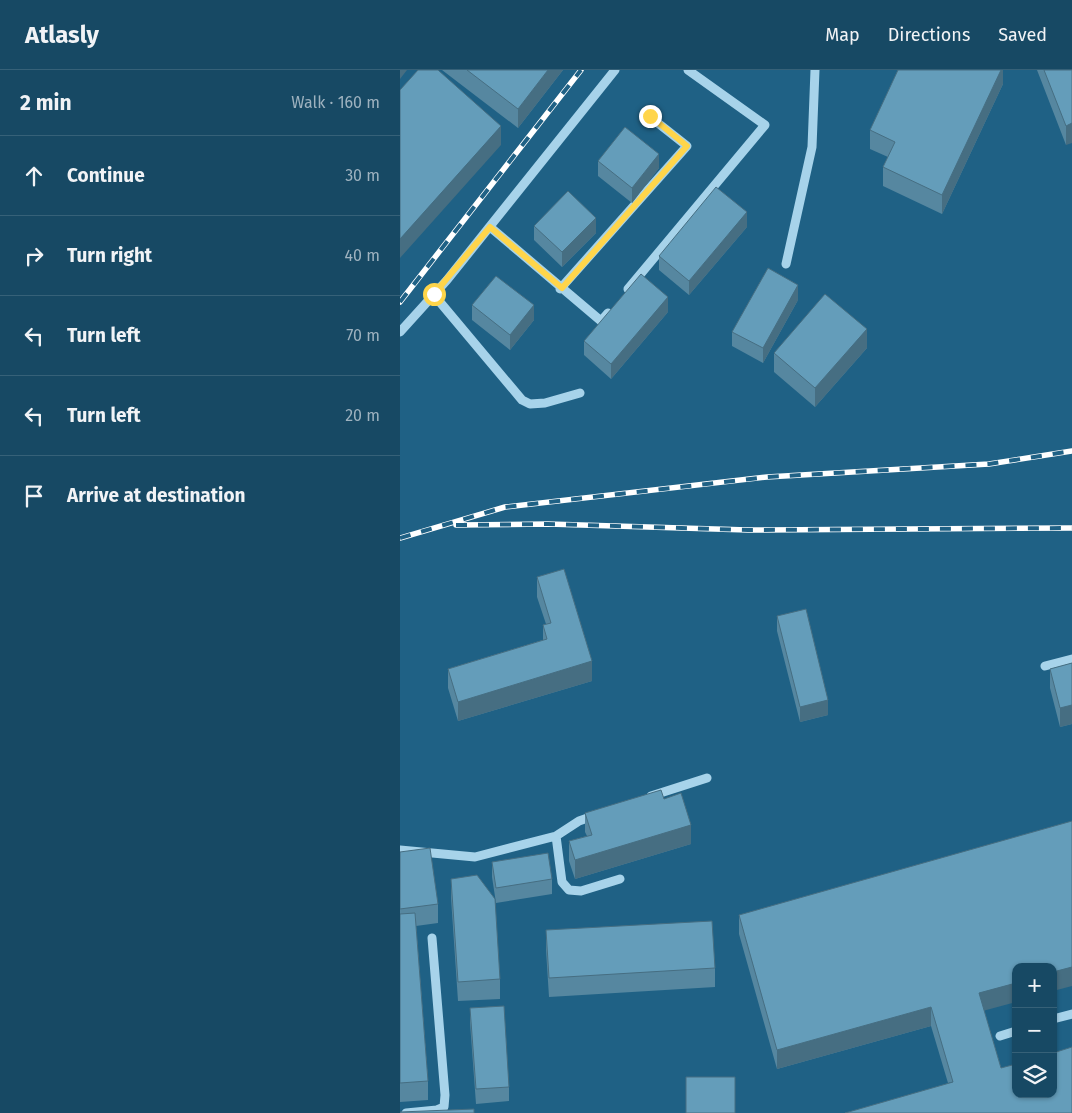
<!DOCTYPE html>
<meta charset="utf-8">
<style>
:root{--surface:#174964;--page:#20506a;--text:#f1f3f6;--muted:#9eb2bf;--line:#366178}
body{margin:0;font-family:"Fira Sans",sans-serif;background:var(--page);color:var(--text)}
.controls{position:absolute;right:15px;bottom:15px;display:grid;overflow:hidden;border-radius:10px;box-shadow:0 1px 4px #0004}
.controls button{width:45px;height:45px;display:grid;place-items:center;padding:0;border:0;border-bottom:1px solid var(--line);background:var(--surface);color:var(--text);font:25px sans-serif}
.stop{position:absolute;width:15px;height:15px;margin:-11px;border:4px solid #ffd54a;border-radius:50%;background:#fff}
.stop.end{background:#ffd54a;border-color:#fff;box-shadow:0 1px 5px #0008}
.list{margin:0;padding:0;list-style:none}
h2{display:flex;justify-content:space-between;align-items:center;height:65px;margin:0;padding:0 20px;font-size:21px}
h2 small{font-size:16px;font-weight:400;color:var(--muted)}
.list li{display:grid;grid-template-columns:32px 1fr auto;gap:15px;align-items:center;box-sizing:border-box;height:80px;padding:0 20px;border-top:1px solid var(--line)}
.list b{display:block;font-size:19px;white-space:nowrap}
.list em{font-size:16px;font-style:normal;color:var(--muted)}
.icon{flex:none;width:28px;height:28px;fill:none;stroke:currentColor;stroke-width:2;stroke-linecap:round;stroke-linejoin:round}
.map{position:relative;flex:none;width:672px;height:1043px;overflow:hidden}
header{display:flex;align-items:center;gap:30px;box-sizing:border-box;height:70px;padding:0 25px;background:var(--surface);border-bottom:1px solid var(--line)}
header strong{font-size:24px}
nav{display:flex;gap:28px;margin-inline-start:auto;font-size:18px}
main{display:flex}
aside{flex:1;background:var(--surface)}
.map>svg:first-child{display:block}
</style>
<header>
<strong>Atlasly</strong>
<nav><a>Map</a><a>Directions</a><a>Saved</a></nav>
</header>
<main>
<aside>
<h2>2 min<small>Walk · 160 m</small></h2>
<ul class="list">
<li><svg class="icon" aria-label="ahead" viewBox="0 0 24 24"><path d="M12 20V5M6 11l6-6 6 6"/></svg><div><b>Continue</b></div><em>30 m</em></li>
<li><svg class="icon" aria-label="right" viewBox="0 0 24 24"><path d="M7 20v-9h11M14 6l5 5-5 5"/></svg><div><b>Turn right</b></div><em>40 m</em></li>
<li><svg class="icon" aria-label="left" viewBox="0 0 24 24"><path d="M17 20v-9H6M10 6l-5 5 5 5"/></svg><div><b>Turn left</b></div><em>70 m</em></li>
<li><svg class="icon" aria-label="left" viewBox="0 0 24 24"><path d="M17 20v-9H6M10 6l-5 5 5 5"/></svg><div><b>Turn left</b></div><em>20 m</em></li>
<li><svg class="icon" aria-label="arrive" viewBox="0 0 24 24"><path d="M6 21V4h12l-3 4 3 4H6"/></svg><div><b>Arrive at destination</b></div></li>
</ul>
</aside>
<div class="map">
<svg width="672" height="1043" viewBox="0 0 672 1043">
<rect width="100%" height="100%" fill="#1f6185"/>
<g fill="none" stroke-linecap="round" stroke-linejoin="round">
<path stroke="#a7d3ea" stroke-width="9" d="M90,157L201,251L208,243
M386,194L412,77L415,0
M160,219L287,76L249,46
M228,219L365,55L288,0
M34,225L122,330L130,334L145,333L180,323
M0,262L47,210L215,0
M645,596L672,589
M251,726L307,708
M156,766L162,812L169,820L181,821L220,809
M0,780L75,787L156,766L179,751L196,745
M653,949L672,944
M600,966L616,961
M6,1043L37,1040L44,1037L45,1025L32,868"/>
<defs>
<path id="rail" d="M0,232L181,0
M56,455L148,454L348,460L672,458
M0,468L105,437L367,407L589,394L672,381"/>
</defs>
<use href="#rail" stroke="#fff" stroke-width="5.5"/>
<use href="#rail" stroke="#1f6185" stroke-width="4" stroke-dasharray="11" stroke-linecap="butt"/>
</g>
<path fill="#5687a0" d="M42,0H163L118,58Z
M603,0V14L542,144L483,116V97L488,87L470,79V60Z
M637,0H672L666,75Z
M198,91L259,98L232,133L198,106Z
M134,156L196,163L162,197L134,170Z
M347,157L289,225L259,200V186Z
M398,230L363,293L332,276V262Z
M72,235L134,250L110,280L72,250Z
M268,242L211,309L184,285V271Z
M467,278L415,337L374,302V283Z
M137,507L192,611L58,651L48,618V599L143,570V555L146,554L137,527Z
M377,546L428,645L400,652L377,561Z
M672,593V654L660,657L650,618V599Z
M264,729L291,774L175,809L169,791V771L187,766L185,762V743Z
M0,782L38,834V853L16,856L28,1011V1030L0,1032Z
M92,792L152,809V824L96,833L92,807Z
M51,809L100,909V929L58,931L51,828Z
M339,845L584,941L601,998L548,1013L531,956L377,999L339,864Z
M146,860L315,898V917L149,927L146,880Z
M70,938L109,1017V1031L76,1034L70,953Z"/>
<path fill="#466e82" d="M0,0H7L0,9Z
M148,0H163L118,58V39Z
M601,0H603V14L542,144V125Z
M672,53V73L666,75V56Z
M101,56V75L0,188V169Z
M259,84V98L232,133V118Z
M347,142V157L289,225V211Z
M196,148V163L162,197V182Z
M398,215V230L363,293V278Z
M268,227V242L211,309V294Z
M134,235V250L110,280V265Z
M467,259V278L415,337V318Z
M192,591V611L58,651V632Z
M428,630V645L400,652V637Z
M672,635V654L660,657V638Z
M291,755V774L175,809V790Z
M672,897V916L653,921V902Z
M616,913V932L579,942V923Z
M531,937V956L377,999V980Z"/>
<path fill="#649dba" stroke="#466e82" d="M18,0H38L101,56L0,169V20Z
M67,0H148L118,39Z
M498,0H601L542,125L483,97L495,72L470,60Z
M644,0H672V53L666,56Z
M225,57L259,84L232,118L198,91Z
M316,117L347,142L289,211L259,186Z
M168,121L196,148L162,182L134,156Z
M368,198L398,215L363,278L332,262Z
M241,204L268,227L211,294L184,271Z
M96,206L134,235L110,265L72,235Z
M425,224L467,259L415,318L374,283Z
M164,499L192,591L58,632L48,599L147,569L143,555L151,553L137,507Z
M406,539L428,630L400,637L377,546Z
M672,593V635L660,638L650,599Z
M261,720L264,729L281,723L291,755L175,790L169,771L192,765L185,743Z
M672,751V897L653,902V897H616V913L579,923L601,998L616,994V1024H653V983L672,977V1043H445L553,1012L531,937L377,980L339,845Z
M30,778L38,834L0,839V782Z
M148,783L152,809L96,818L92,792Z
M77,805L95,829L100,909L58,912L51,809Z
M15,843L28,1011L0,1013V844Z
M312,851L315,898L149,908L146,860Z
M104,936L109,1017L76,1019L70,938Z
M286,1007H335V1043H286Z
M74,1039V1043H0V1042Z"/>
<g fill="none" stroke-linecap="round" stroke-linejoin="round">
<path stroke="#ffd54a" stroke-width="6" d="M34,224L90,157L162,218L287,76L250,46"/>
</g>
</svg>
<div class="controls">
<button>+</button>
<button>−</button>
<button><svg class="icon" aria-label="layers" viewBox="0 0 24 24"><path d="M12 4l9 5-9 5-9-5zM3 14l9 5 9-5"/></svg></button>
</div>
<div class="stop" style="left:34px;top:224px"></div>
<div class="stop end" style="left:250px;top:46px"></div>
</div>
</main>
